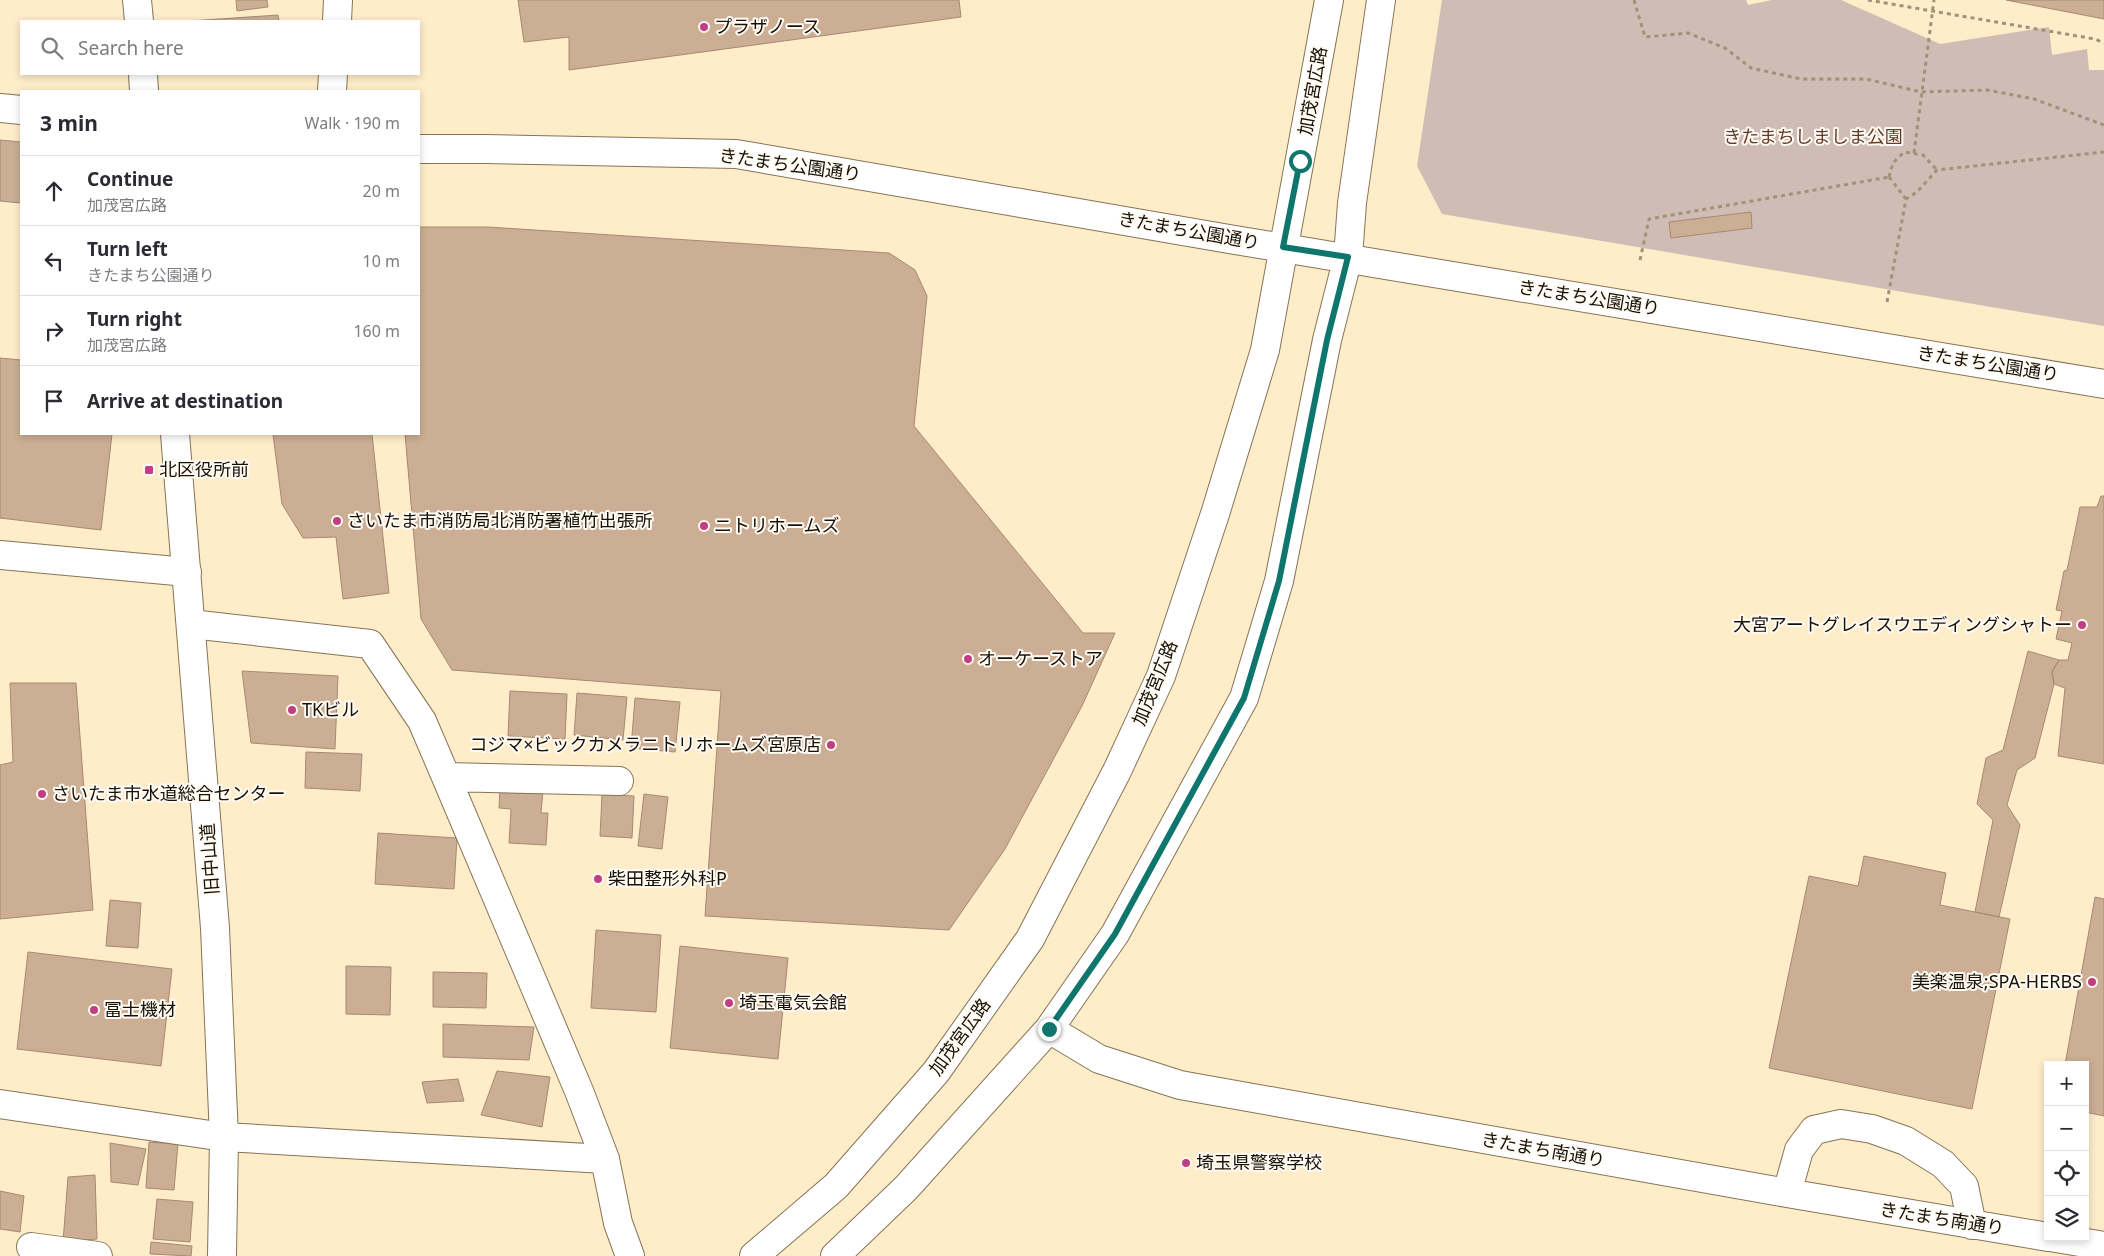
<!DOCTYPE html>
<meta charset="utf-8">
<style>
:root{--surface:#fff;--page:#f2f2f3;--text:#2b2b33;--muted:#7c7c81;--line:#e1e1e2}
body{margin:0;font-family:"Noto Sans","Noto Sans JP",sans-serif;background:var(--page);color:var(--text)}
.controls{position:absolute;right:15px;bottom:15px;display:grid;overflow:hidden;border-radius:0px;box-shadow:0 2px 8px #0003}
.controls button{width:45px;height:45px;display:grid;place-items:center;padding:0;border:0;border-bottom:1px solid var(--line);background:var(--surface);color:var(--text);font:25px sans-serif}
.stop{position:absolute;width:15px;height:15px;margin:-11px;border:4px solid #0f766e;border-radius:50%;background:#fff}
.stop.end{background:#0f766e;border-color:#fff;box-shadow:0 1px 5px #0008}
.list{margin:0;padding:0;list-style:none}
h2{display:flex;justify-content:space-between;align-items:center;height:65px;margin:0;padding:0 20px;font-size:21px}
h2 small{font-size:16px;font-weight:400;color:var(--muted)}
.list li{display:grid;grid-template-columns:32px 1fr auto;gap:15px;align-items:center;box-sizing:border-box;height:70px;padding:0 20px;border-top:1px solid var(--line)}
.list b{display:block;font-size:19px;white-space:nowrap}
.list p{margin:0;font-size:16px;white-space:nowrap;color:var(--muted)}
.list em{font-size:16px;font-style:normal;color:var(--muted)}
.icon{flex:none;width:28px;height:28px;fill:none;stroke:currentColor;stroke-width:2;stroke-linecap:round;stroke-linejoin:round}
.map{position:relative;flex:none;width:2104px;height:1256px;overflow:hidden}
.search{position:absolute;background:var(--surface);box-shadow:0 2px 8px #0003;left:20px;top:20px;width:400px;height:55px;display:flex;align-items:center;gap:12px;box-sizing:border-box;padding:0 18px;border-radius:0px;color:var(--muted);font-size:19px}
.panel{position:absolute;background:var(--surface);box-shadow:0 2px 8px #0003;left:20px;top:90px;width:400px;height:345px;border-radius:0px}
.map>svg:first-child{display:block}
</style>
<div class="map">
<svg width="2104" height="1256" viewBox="0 0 2104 1256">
<rect width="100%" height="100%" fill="#ffecc9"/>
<path fill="#cfbcb4" d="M1442,0H1746L1748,5L1772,0H1841L1940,44L2049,27L2052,55L2087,49L2089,70H2104V326L1442,214L1417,166Z"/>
<path fill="#cbae94" stroke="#a68a71" d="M236,0H267L268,7L237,11Z
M518,0H959L961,17L569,70V37L524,42Z
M2006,0H2104V19Z
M278,15L279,21H190Z
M0,140L21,142V203L0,201Z
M1751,212L1752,228L1671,238L1669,222Z
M419,227H488L889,253L915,270L927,296L914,426L1083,633H1115L1082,706L1005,849L949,930L705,916L721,691L452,670L421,619L405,434H419Z
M0,358L21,360V434H112L101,530L0,518Z
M273,434H372L389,593L343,599L336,537L303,538L282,504Z
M2101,496H2104V764L2058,756L2065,688L2054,684L2052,672L2059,660H2068L2072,643L2056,639L2062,611L2056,610L2064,571L2067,570L2080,507H2097Z
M2028,651L2059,660L2052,672L2054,684L2035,758L2017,770L2007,805L2020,825L1999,917L1975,912L1993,820L1977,804L1986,758L2003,750Z
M242,671L338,676L335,749L251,743Z
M10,683H76L93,910L0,919V765L13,762Z
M510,691L567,694L565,739L508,736Z
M577,693L627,697L623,740L574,735Z
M635,698L680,702L675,752L631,748Z
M306,752L362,754L360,791L305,788Z
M500,788L543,791L541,813H548L546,845L509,843L511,809L499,808Z
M602,794L634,796L632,838L600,836Z
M644,794L668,797L662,849L638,846Z
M378,833L457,838L454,889L375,884Z
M1864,856L1946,873L1940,905L2010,919L1972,1109L1769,1068L1809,876L1858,886Z
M2095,897L2104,899V1116L2085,1112V1065H2065Z
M110,900L141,903L138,948L106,946Z
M596,930L661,935L656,1012L591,1008Z
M680,946L788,958L778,1059L670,1048Z
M28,952L172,969L161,1066L17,1049Z
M346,966L391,967L390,1015L346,1014Z
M433,972L487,973L486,1008L433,1007Z
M443,1024L534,1027L529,1060L443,1057Z
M497,1071L550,1077L542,1127L481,1115Z
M458,1079L464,1101L427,1103L422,1082Z
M149,1142L178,1144L174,1190L146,1188Z
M110,1143L146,1149L138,1185L111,1182Z
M95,1175L97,1239L63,1242L68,1177Z
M0,1191L24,1196L20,1232L0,1229Z
M157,1199L193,1202L190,1242L153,1239Z
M151,1242L192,1246L191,1256L150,1254Z"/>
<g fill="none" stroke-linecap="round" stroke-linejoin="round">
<defs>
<path id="minor" d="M337,21L338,0
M332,91L333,74
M0,108L21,110
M419,149H486L736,154L1229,239L2104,384
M0,555L187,572
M191,624L370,644L422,721L446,777L579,1091L605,1159L618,1223L630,1256
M446,777L619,781
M1049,1029L1099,1059L1180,1085L1787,1193L2048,1237
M0,1104L224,1137L605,1159
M1787,1193L1799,1150L1814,1130L1841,1124L1872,1129L1906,1141L1943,1164L1964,1186L1972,1225
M2050,1237L2104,1246
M31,1247L98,1256
M754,1256L836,1186L936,1072L1030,939L1117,771L1161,676L1215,514L1265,350L1329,0
M835,1256L906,1188L1049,1029L1115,934L1244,698L1279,581L1327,340L1348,257L1352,203L1381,0"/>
<path id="major" d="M137,0L139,21
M143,74L144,91
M175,434L215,928L224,1137L222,1256"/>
</defs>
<use href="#minor" stroke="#857455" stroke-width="30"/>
<use href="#major" stroke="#857455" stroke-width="30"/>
<path stroke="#a09279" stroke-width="3" stroke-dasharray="4 4" stroke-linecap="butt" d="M1634,0L1645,37L1688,33L1725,48L1751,68L1801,79H1866L1921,92L1987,90L2034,99L2104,125
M1868,0L2095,39L2104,43
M1914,153L1934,0
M1889,177L1893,163L1904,152L1923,155L1937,170
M1889,177L1906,199
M1640,260L1649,219L1889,177
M1887,302L1906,199L1917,192L1937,170L2104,152"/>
<use href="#minor" stroke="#fff" stroke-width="28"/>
<use href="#major" stroke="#fff" stroke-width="28"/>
</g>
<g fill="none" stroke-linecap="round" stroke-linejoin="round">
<path stroke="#0f766e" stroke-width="6" d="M1049,1029L1115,934L1244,698L1279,581L1327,340L1348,257L1283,247L1300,161"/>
</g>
<g fill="#c13e83" stroke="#fffbf4" stroke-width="2">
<circle cx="704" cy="27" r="5"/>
<rect x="144" y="465" width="10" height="10" rx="2.5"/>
<circle cx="337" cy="521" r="5"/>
<circle cx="704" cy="526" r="5"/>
<circle cx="2082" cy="625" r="5"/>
<circle cx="968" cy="659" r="5"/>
<circle cx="292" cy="710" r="5"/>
<circle cx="831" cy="745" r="5"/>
<circle cx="42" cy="794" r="5"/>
<circle cx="598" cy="879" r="5"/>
<circle cx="2092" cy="982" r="5"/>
<circle cx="729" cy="1003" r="5"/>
<circle cx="94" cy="1010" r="5"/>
<circle cx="1186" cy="1163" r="5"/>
</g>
<g text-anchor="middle" stroke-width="4" stroke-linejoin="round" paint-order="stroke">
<g font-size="18" fill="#171005" stroke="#fffbf4" text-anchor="start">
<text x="714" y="33">プラザノース</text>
<text x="159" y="476">北区役所前</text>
<text x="347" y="527">さいたま市消防局北消防署植竹出張所</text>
<text x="714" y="532">ニトリホームズ</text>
<text x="2072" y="631" text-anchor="end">大宮アートグレイスウエディングシャトー</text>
<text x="978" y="665">オーケーストア</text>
<text x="302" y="716">TKビル</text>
<text x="821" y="751" text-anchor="end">コジマ×ビックカメラニトリホームズ宮原店</text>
<text x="52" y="800">さいたま市水道総合センター</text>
<text x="608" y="885">柴田整形外科P</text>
<text x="2082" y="988" text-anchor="end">美楽温泉;SPA-HERBS</text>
<text x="739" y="1009">埼玉電気会館</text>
<text x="104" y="1016">冨士機材</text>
<text x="1196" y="1169">埼玉県警察学校</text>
</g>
<g font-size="18" fill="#171005" stroke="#fffbf4">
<text transform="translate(1313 91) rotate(-80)" y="6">加茂宮広路</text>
<text transform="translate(790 165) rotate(8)" y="6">きたまち公園通り</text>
<text transform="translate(1189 231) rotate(10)" y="6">きたまち公園通り</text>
<text transform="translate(1589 298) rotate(9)" y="6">きたまち公園通り</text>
<text transform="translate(1988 364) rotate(9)" y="6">きたまち公園通り</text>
<text transform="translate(1155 683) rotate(-68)" y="6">加茂宮広路</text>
<text transform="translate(210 859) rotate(-94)" y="6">旧中山道</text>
<text transform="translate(960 1037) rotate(-54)" y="6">加茂宮広路</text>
<text transform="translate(1543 1150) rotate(10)" y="6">きたまち南通り</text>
<text transform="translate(1942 1219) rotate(9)" y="6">きたまち南通り</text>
</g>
<g font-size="18" fill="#653a24" stroke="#fffbf4">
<text x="1813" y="143">きたまちしましま公園</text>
</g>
</g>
</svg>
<div class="controls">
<button>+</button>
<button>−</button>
<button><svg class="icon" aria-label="locate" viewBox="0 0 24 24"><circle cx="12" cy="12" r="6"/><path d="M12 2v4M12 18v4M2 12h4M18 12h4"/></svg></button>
<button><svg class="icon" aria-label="layers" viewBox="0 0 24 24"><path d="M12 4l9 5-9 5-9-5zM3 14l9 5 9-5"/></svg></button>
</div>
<div class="stop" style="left:1300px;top:161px"></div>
<div class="stop end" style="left:1049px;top:1029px"></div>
<div class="search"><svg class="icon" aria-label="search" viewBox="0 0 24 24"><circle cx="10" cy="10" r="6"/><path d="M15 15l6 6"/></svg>Search here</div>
<section class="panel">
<h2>3 min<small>Walk · 190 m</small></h2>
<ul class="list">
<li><svg class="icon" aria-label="ahead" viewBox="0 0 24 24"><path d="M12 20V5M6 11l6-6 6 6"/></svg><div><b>Continue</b><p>加茂宮広路</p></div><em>20 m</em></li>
<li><svg class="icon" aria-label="left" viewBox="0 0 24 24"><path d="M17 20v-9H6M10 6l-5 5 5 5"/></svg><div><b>Turn left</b><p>きたまち公園通り</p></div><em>10 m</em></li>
<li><svg class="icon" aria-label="right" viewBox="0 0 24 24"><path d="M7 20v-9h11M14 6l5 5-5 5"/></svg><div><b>Turn right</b><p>加茂宮広路</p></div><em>160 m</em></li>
<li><svg class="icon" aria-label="arrive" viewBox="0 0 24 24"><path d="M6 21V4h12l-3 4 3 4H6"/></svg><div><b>Arrive at destination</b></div></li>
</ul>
</section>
</div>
